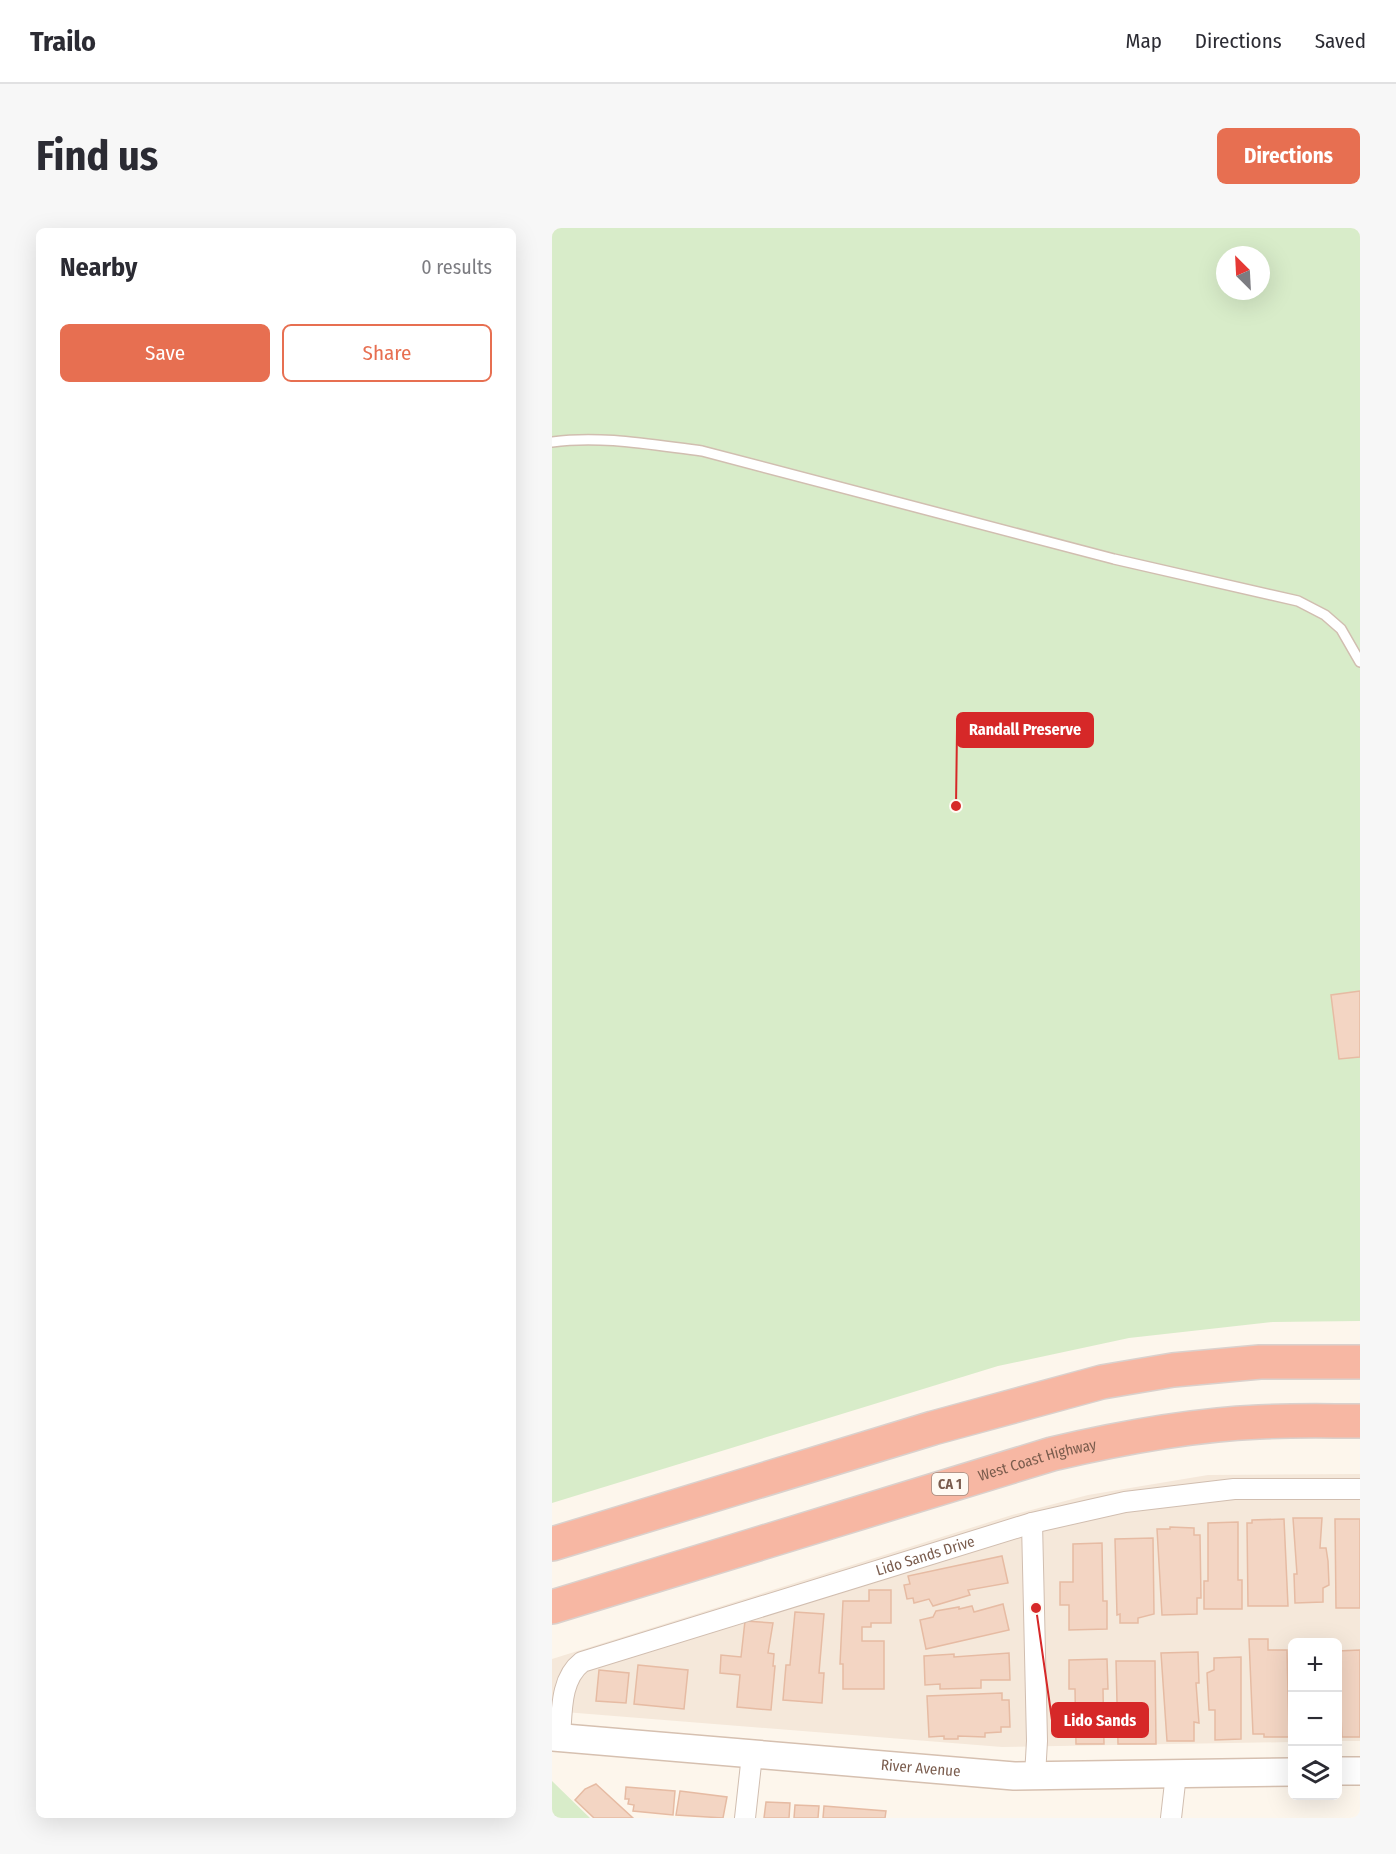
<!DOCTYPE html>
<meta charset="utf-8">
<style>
:root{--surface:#fff;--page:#f7f7f7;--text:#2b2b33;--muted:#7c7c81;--line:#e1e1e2;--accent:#e76f51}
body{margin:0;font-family:"Fira Sans Condensed",sans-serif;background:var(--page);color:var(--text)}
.controls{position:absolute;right:18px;bottom:18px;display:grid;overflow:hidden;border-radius:9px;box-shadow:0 6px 24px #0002}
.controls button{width:54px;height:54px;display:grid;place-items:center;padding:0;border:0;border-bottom:2px solid var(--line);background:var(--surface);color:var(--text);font:30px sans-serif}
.compass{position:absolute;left:664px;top:18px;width:54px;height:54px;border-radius:50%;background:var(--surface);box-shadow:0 6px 24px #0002;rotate:336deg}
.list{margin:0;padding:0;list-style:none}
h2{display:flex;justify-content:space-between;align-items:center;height:78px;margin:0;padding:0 24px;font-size:26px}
h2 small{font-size:20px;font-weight:400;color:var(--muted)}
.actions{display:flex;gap:12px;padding:18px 24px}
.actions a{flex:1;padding:14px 0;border:2px solid var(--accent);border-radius:9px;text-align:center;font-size:21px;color:var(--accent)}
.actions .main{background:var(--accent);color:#fff}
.icon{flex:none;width:33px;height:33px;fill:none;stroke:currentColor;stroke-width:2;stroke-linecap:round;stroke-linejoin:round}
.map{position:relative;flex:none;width:808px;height:1590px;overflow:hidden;border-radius:9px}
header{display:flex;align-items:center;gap:36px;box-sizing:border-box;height:84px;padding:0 30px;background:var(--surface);border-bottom:2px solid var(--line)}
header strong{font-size:28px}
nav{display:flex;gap:33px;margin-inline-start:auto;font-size:21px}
.intro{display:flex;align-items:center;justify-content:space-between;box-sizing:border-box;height:144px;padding:0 36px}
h1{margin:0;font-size:42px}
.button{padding:15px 27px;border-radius:9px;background:var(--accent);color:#fff;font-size:21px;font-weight:700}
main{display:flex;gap:36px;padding:0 36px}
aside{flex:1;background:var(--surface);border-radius:9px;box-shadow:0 6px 24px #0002}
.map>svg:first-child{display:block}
</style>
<header>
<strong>Trailo</strong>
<nav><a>Map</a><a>Directions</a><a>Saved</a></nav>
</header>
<div class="intro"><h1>Find us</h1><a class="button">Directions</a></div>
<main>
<aside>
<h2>Nearby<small>0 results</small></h2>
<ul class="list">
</ul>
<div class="actions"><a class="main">Save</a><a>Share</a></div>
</aside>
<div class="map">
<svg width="808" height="1590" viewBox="0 0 808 1590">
<rect width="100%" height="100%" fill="#fdf6ec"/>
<path fill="#f5e8da" d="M808,1246V1513H786V1414H740V1514L450,1519L0,1483V1431L460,1287L536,1267L656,1247Z"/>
<path fill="#d8ecc9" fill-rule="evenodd" d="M0,0H808V1093L721,1094L577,1110L446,1138L0,1275ZM673,27H709V63H673Z
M0,1553L38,1590H0Z"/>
<path fill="#f3d5c3" stroke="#e6bba3" stroke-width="1.5" d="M808,763V829L787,831L779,767Z
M741,1290H770L768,1320H774L776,1333L777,1357L771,1360V1374L743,1375L742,1346H745Z
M732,1291L736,1378H696L695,1295H700V1292Z
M783,1291H808V1380H784Z
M686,1294V1352H690V1381H652V1353H656V1295Z
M618,1299L642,1300V1307H648L649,1370H645V1386L610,1387L605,1301H618Z
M601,1310L602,1386L586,1390V1395H568V1386L565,1387L563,1311Z
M550,1315L551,1373H555V1401L517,1402V1377H508V1354H521V1316Z
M450,1328L456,1355L416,1362L418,1367L381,1378L377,1371L362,1375L361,1370L355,1371L352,1357L358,1356L356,1348Z
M317,1362H339V1395H319V1399H310V1413H332V1461H291V1436H288L291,1373H317Z
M451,1376L457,1402L374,1421L368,1392L381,1389L384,1383L407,1379V1381L420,1378L422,1384Z
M243,1384L272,1386L267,1445H272L270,1475L231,1472L234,1437H238Z
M193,1393L221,1395L216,1425L222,1426L221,1438H223L219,1482L185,1479L188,1447L168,1445L169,1427L189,1429Z
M697,1411H716V1422H735L737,1509H712V1506H701Z
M808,1422V1509H790L786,1423Z
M646,1424L647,1455H644L647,1495L642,1494V1513H615L609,1425Z
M457,1425L458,1452H429V1460L388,1461V1456L373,1457L372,1428L402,1426V1429Z
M689,1429V1511L663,1512V1482H657L655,1445L662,1442V1430Z
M555,1431L556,1461H551L552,1516H524L523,1461H517V1432Z
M564,1433H603L604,1516H566Z
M86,1437L136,1442L132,1481L82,1476Z
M47,1442L77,1445L74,1475L44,1473Z
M450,1465V1472H457L458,1499H449V1504L433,1505V1509L406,1508V1511H392V1508L377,1509L375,1468Z
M44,1556L81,1590H42L23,1572L33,1561Z
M74,1559L123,1563L121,1587L81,1583L82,1577L76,1576L77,1571H73Z
M128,1563L175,1569L171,1590L124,1587Z
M214,1574L238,1575L237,1590H212Z
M243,1577L267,1578L266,1590H242Z
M272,1578L334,1583L333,1590H271Z"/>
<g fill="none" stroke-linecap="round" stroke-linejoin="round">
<defs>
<path id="lane" d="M0,214C49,207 101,217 150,223L562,331L746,373L773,387L789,401L808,434"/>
<g id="street">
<path d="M480,1295L485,1513L483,1548"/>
<path id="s1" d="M8,1510C10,1484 8,1451 30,1434L480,1295L573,1274L682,1261H808"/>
<path d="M193,1590L200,1527"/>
<path d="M619,1590L624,1546"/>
</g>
<g id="secondary">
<path id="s2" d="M0,1509L462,1548L740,1544"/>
<path d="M786,1543H808"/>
</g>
<g id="highway">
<path d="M0,1316L381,1200L550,1154L621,1142L708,1134H808"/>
<path id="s3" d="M0,1379L500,1226C568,1210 637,1197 707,1194C741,1192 775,1193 808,1193"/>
</g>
</defs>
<use href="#lane" stroke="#d1beb0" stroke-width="12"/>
<use href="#street" stroke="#d1beb0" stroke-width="22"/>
<use href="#secondary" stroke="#d6c0b0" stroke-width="30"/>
<use href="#highway" stroke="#dad1cd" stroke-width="36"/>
<use href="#lane" stroke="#fff" stroke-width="9"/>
<use href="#street" stroke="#fff" stroke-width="20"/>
<use href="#secondary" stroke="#fff" stroke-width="27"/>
<use href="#highway" stroke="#f7b7a3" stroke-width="33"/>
</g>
<g text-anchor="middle" stroke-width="6" stroke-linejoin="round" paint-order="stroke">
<rect fill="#fffaf3" stroke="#a28b7f" stroke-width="1.5" x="380" y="1245" width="36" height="22" rx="4.5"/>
<g font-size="14" font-weight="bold" fill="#7a5c4d">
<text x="398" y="1261">CA 1</text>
</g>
<g font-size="15" fill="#7a5c4d" stroke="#fffaf3">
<text dy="5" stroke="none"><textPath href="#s3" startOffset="507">West Coast Highway</textPath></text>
<text dy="5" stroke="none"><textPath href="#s1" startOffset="441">Lido Sands Drive</textPath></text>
<text dy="5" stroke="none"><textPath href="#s2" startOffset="370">River Avenue</textPath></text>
</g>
</g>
<path fill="none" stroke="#d62828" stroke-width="2" d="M404 578L405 502M484 1380L500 1492"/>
<g fill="#d62828" stroke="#fffaf3" stroke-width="2">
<circle cx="404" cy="578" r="6"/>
<circle cx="484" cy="1380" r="6"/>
</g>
<g fill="#d62828" stroke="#d62828" stroke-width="2">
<rect x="405" y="485" width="136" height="34" rx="6"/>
<rect x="500" y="1475" width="96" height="34" rx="6"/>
</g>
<g font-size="16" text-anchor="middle" font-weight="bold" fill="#fff">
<text x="473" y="507">Randall Preserve</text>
<text x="548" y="1498">Lido Sands</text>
</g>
</svg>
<div class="controls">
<button>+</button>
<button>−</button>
<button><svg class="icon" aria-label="layers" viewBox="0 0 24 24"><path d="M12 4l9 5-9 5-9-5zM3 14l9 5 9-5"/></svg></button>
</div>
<svg class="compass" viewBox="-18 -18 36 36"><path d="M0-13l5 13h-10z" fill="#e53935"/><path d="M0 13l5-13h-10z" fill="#7c7c81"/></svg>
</div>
</main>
